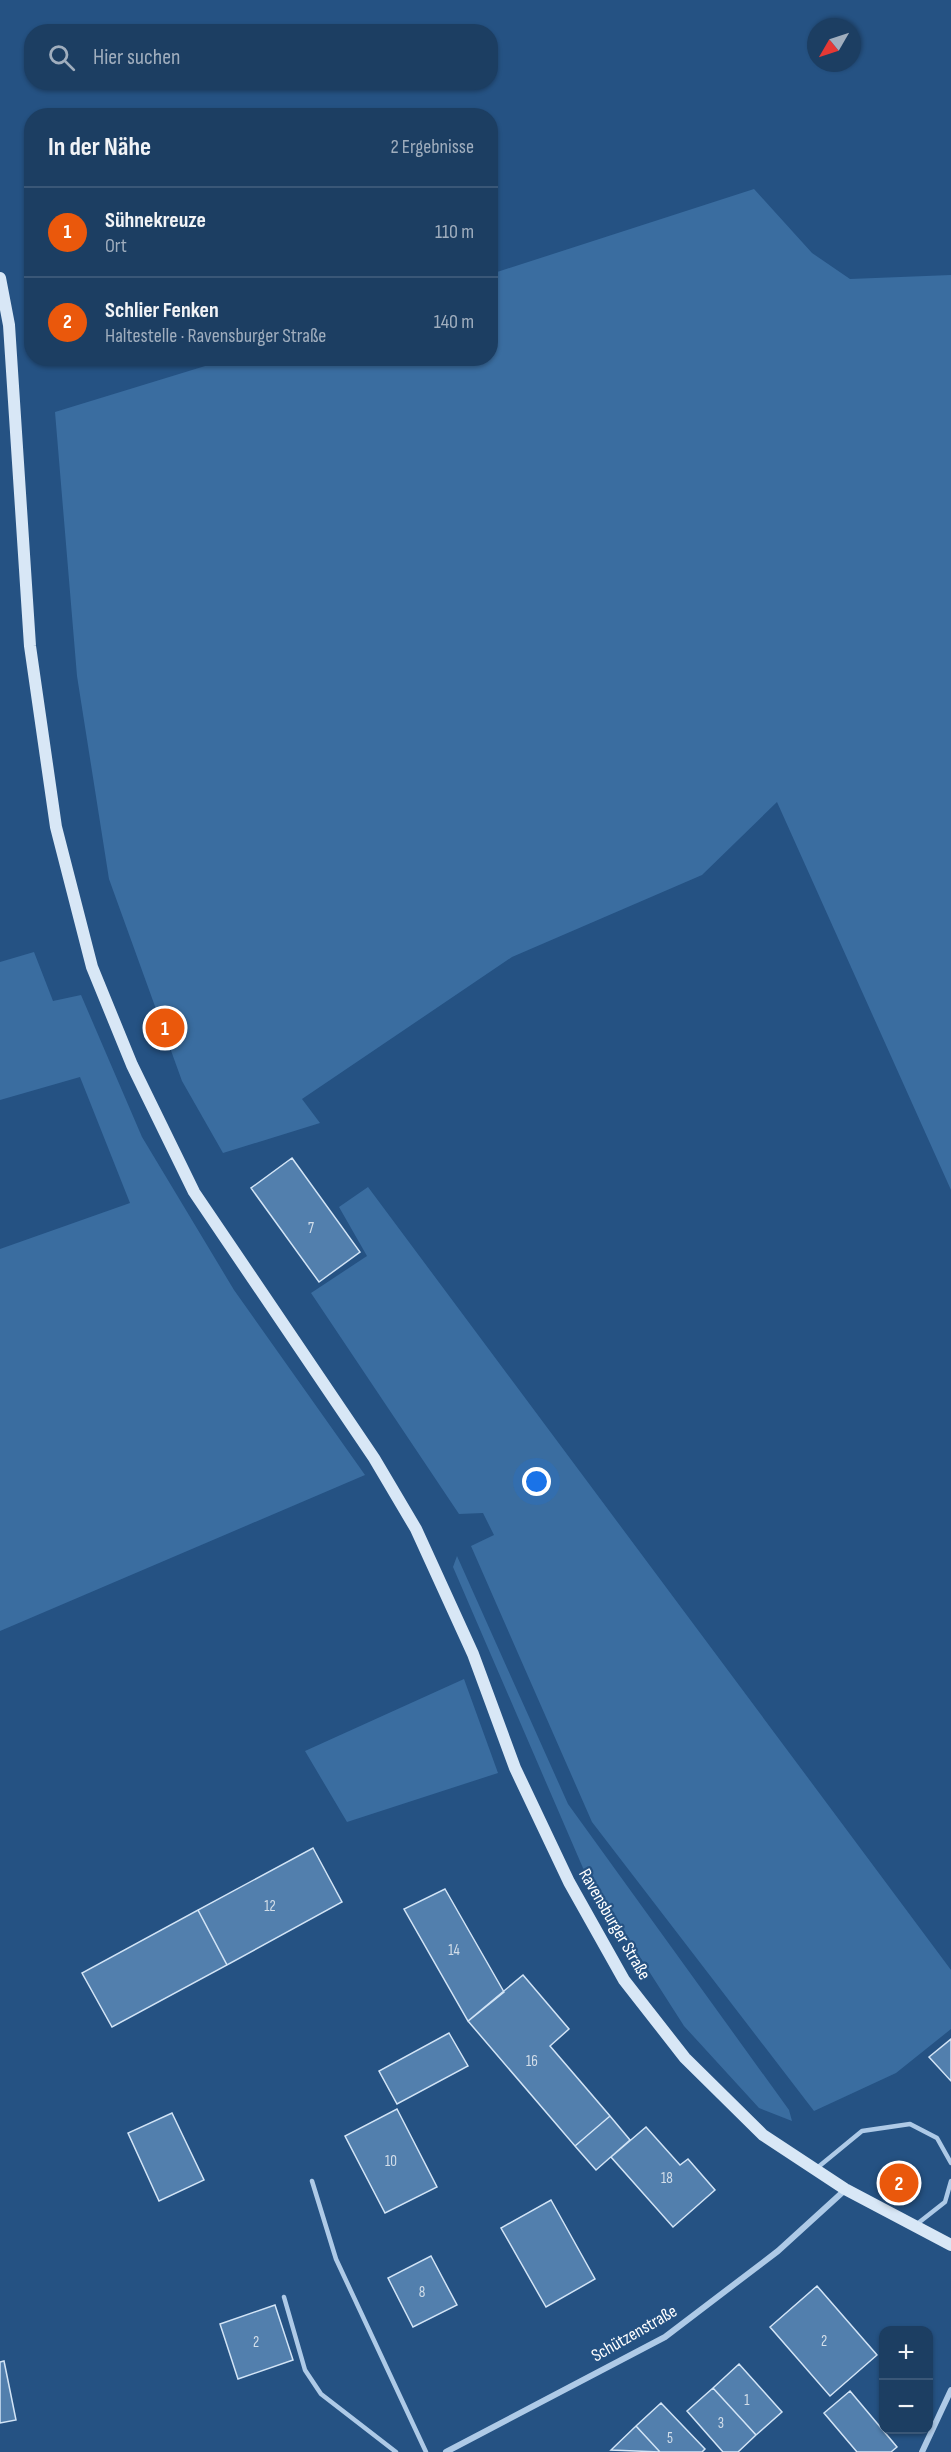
<!DOCTYPE html>
<html lang="de">
<meta charset="utf-8">
<style>
:root{--surface:#1c3e62;--page:#254568;--text:#f1f3f6;--muted:#a0aebe;--line:#3a5777;--accent:#ea580c}
body{margin:0;font-family:"Sofia Sans Condensed",sans-serif;background:var(--page);color:var(--text)}
.controls{position:absolute;right:18px;bottom:18px;display:grid;overflow:hidden;border-radius:12px;box-shadow:0 2px 4px #0004}
.controls button{width:54px;height:54px;display:grid;place-items:center;padding:0;border:0;border-bottom:2px solid var(--line);background:var(--surface);color:var(--text);font:30px sans-serif}
.compass{position:absolute;left:807px;top:18px;width:54px;height:54px;border-radius:50%;background:var(--surface);box-shadow:0 2px 4px #0004;rotate:231deg}
.you{position:absolute;left:537px;top:1482px;width:21px;height:21px;margin:-15px;border:4px solid #fff;border-radius:50%;background:#1a73e8;box-shadow:0 0 0 9px #1a73e833}
.badge{display:grid;place-items:center;width:39px;height:39px;border-radius:50%;background:var(--accent);color:#fff;font-size:20px;font-weight:700}
.pin{position:absolute;translate:-50% -50%;border:3px solid #fff;box-shadow:0 2px 6px #0006}
.list{margin:0;padding:0;list-style:none}
h2{display:flex;justify-content:space-between;align-items:center;height:78px;margin:0;padding:0 24px;font-size:26px}
h2 small{font-size:20px;font-weight:400;color:var(--muted)}
.list li{display:grid;grid-template-columns:39px 1fr auto;gap:18px;align-items:center;box-sizing:border-box;height:90px;padding:0 24px;border-top:2px solid var(--line)}
.list b{display:block;font-size:22px;white-space:nowrap}
.list p{margin:0;font-size:20px;white-space:nowrap;color:var(--muted)}
.list em{font-size:20px;font-style:normal;color:var(--muted)}
.icon{flex:none;width:33px;height:33px;fill:none;stroke:currentColor;stroke-width:2;stroke-linecap:round;stroke-linejoin:round}
.map{position:relative;flex:none;width:951px;height:2452px;overflow:hidden}
.search{position:absolute;background:var(--surface);box-shadow:0 2px 4px #0004;left:24px;top:24px;width:474px;height:66px;display:flex;align-items:center;gap:15px;box-sizing:border-box;padding:0 21px;border-radius:24px;color:var(--muted);font-size:22px}
.panel{position:absolute;background:var(--surface);box-shadow:0 2px 4px #0004;left:24px;top:108px;width:474px;height:258px;border-radius:24px}
.map>svg:first-child{display:block}
</style>
<div class="map">
<svg width="951" height="2452" viewBox="0 0 951 2452">
<rect width="100%" height="100%" fill="#255283"/>
<path fill="#3a6da0" d="M754,189L812,253L850,279L951,275V1190L777,802L702,875L512,957L302,1099L320,1123L223,1153L182,1081L109,879L77,676L55,412L228,359L490,358L491,274Z
M34,952L53,1001L81,995L142,1137L234,1290L365,1475L0,1631V1249L130,1203L80,1077L0,1100V962Z
M368,1187L951,1970V2029L896,2073L814,2111L592,1822L471,1546L494,1535L483,1513L459,1514L311,1293L367,1256L339,1207Z
M457,1556L568,1804L789,2110L792,2121L759,2108L684,2026L583,1868L453,1567Z
M464,1679L498,1773L347,1822L305,1751Z"/>
<path fill="#527fad" stroke="#d2e4f6" stroke-width="1.5" d="M292,1158L360,1252L319,1282L251,1188Z
M313,1848L342,1902L227,1965L198,1910Z
M445,1889L504,1992L468,2021L404,1909Z
M198,1910L227,1965L112,2027L82,1973Z
M523,1975L569,2029L550,2046L610,2116L575,2146L468,2021Z
M449,2033L468,2066L397,2104L379,2071Z
M951,2039V2081L929,2057Z
M397,2109L437,2187L385,2213L345,2136Z
M172,2113L204,2180L159,2201L128,2133Z
M610,2116L630,2140L596,2170L575,2146Z
M646,2127L680,2165L688,2159L715,2190L673,2227L611,2157Z
M551,2200L595,2279L546,2307L501,2228Z
M431,2256L457,2305L413,2327L388,2278Z
M817,2286L877,2355L830,2396L770,2327Z
M275,2305L293,2360L238,2379L220,2324Z
M4,2361L16,2420L0,2423V2362Z
M739,2364L782,2412L756,2435L713,2388Z
M713,2388L756,2435L738,2452H723L687,2411Z
M850,2391L897,2447L891,2452H857L824,2413Z
M661,2403L705,2449L702,2452H660L636,2426Z
M636,2426L660,2452L611,2450Z"/>
<g fill="none" stroke-linecap="round" stroke-linejoin="round">
<path stroke="#aecae7" stroke-width="4.5" d="M817,2168L862,2131L910,2124L937,2138L951,2163
M312,2181L336,2259L426,2452
M917,2224L945,2202L951,2181
M284,2297L305,2370L321,2394L396,2452"/>
<path stroke="#aecae7" stroke-width="6" d="M446,2452L665,2337L778,2251L845,2190
M922,2452L951,2390"/>
<path stroke="#d8e7f6" stroke-width="12" d="M0,278L9,325L30,646L56,827L92,967L132,1065L194,1192L374,1458L416,1529L473,1654L515,1768L569,1882L624,1980L685,2058L763,2135L845,2189L951,2245"/>
</g>
<g text-anchor="middle" stroke-width="4.5" stroke-linejoin="round" paint-order="stroke">
<g font-size="15" fill="#d4dfea">
<text x="311" y="1233">7</text>
<text x="270" y="1911">12</text>
<text x="454" y="1955">14</text>
<text x="532" y="2066">16</text>
<text x="391" y="2166">10</text>
<text x="667" y="2183">18</text>
<text x="422" y="2297">8</text>
<text x="824" y="2346">2</text>
<text x="256" y="2347">2</text>
<text x="747" y="2405">1</text>
<text x="721" y="2428">3</text>
<text x="670" y="2443">5</text>
</g>
<g font-size="18" fill="#fff" stroke="#255283">
<text transform="translate(615 1924) rotate(60)" y="6">Ravensburger Straße</text>
<text transform="translate(634 2333) rotate(-30)" y="6">Schützenstraße</text>
</g>
</g>
</svg>
<div class="controls">
<button>+</button>
<button>−</button>
</div>
<svg class="compass" viewBox="-18 -18 36 36"><path d="M0-13l5 13h-10z" fill="#e53935"/><path d="M0 13l5-13h-10z" fill="#a0aebe"/></svg>
<div class="you"></div>
<div class="pin badge" style="left:165px;top:1028px">1</div>
<div class="pin badge" style="left:899px;top:2183px">2</div>
<div class="search"><svg class="icon" aria-label="search" viewBox="0 0 24 24"><circle cx="10" cy="10" r="6"/><path d="M15 15l6 6"/></svg>Hier suchen</div>
<section class="panel">
<h2>In der Nähe<small>2 Ergebnisse</small></h2>
<ul class="list">
<li><span class="badge">1</span><div><b>Sühnekreuze</b><p>Ort</p></div><em>110 m</em></li>
<li><span class="badge">2</span><div><b>Schlier Fenken</b><p>Haltestelle · Ravensburger Straße</p></div><em>140 m</em></li>
</ul>
</section>
</div>
